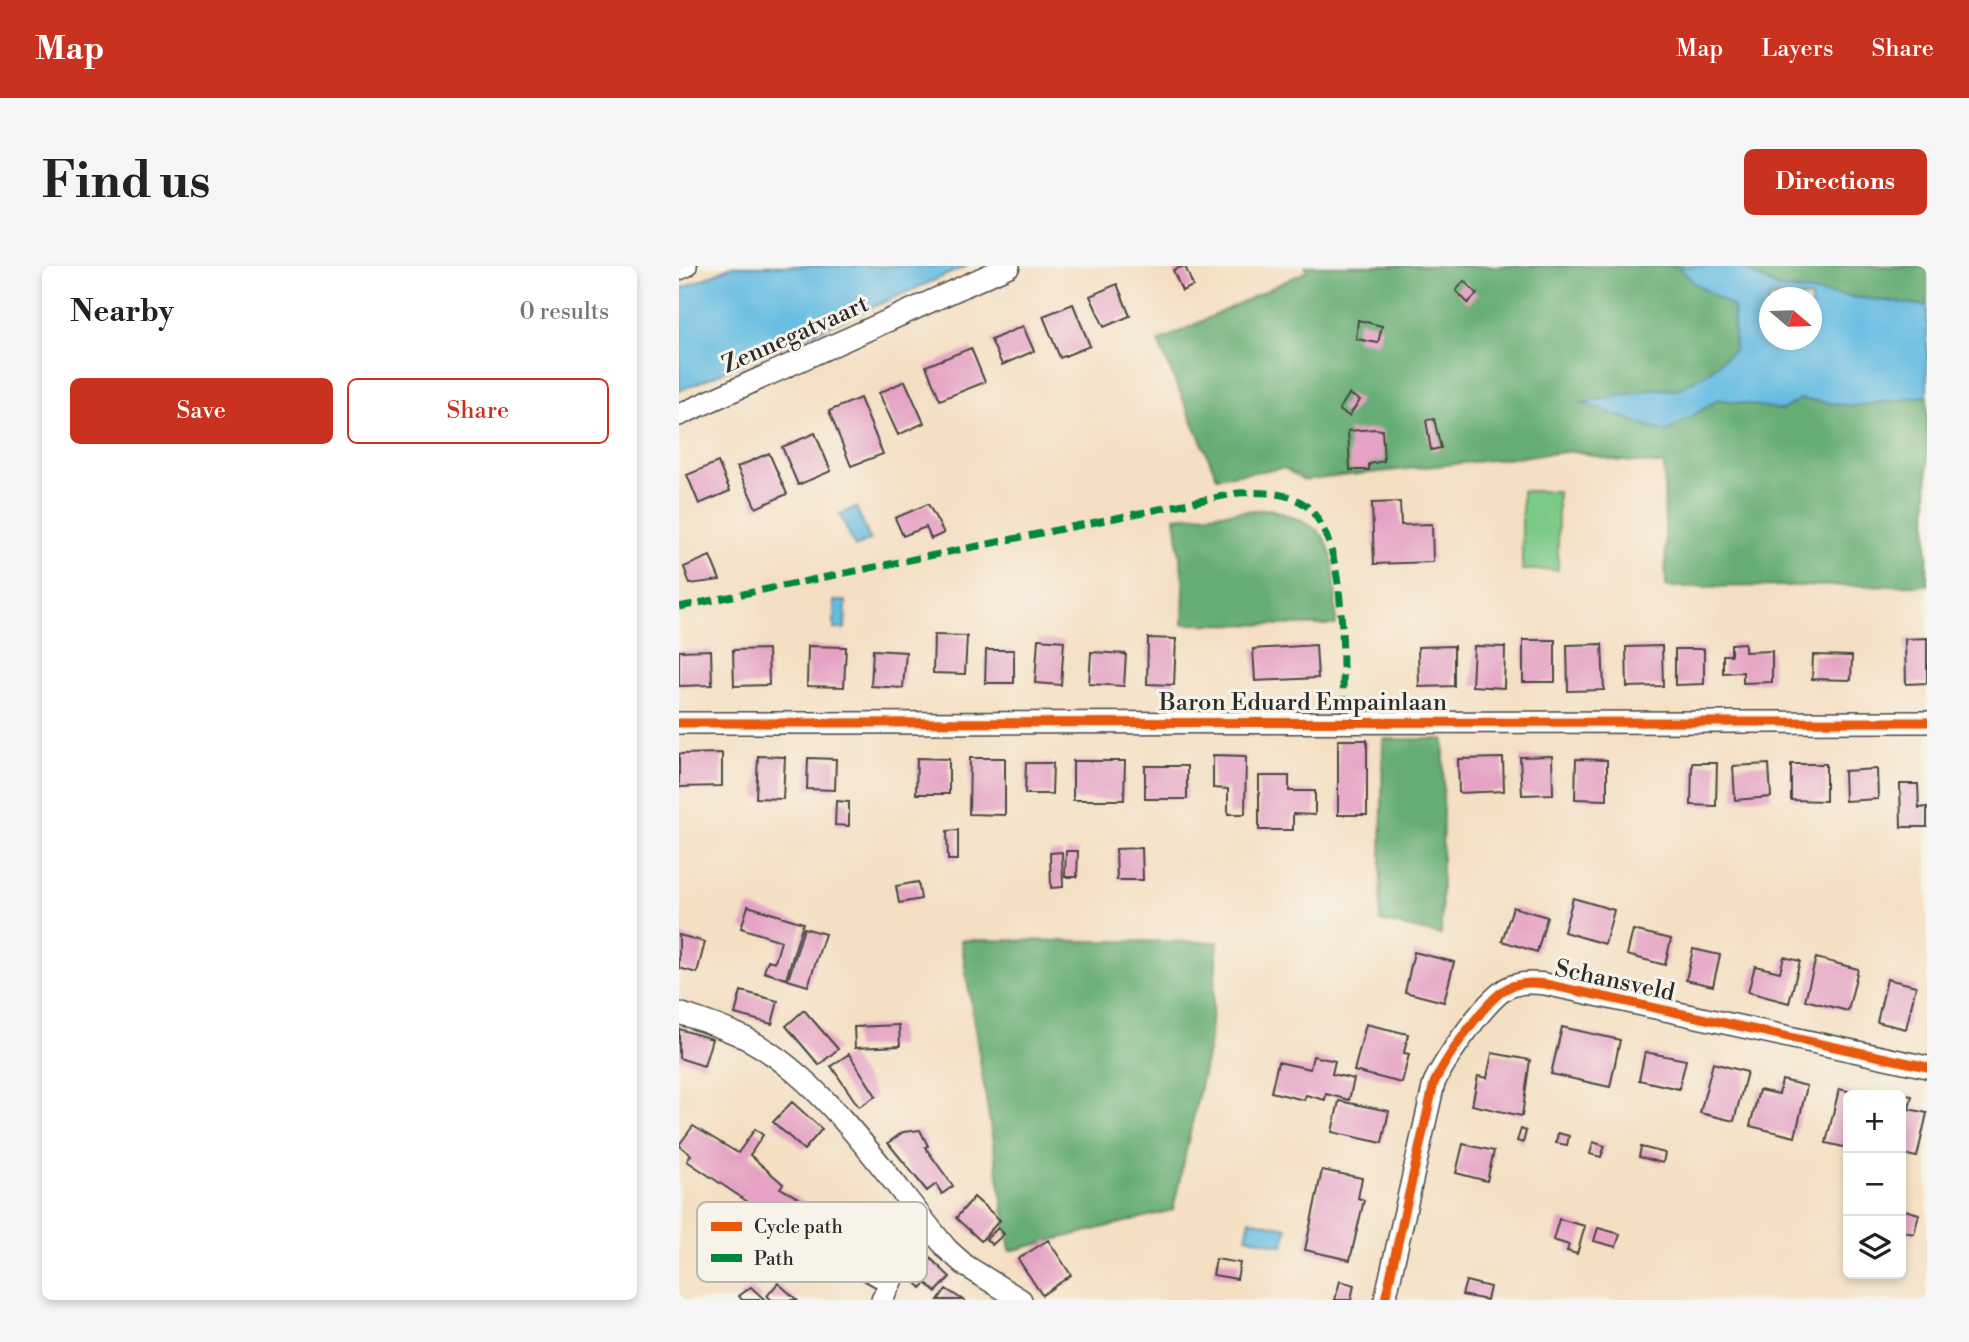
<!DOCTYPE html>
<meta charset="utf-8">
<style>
:root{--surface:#fff;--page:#f6f6f6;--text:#222;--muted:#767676;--line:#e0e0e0;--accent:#c8321e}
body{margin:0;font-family:"Libre Bodoni",serif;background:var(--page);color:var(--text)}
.controls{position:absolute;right:21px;bottom:21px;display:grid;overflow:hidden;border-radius:10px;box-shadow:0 4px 10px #0003}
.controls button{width:63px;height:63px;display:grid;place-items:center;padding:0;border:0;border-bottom:2px solid var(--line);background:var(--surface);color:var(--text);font:35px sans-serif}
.compass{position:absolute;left:1080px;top:21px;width:63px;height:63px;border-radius:50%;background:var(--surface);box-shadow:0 4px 10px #0003;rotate:109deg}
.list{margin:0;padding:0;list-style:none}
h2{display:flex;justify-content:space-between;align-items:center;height:91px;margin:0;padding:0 28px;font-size:30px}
h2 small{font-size:23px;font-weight:400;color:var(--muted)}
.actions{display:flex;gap:14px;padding:21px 28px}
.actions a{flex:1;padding:16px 0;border:2px solid var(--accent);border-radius:10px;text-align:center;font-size:24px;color:var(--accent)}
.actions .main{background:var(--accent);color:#fff}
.icon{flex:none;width:38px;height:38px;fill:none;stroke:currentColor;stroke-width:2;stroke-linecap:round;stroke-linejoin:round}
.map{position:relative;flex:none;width:1248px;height:1034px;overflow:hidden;border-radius:10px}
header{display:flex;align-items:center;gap:42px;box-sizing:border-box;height:98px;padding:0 35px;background:var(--accent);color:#fff}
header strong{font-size:33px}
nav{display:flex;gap:38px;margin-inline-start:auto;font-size:24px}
.intro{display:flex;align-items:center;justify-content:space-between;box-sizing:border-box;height:168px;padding:0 42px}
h1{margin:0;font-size:49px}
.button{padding:18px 32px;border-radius:10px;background:var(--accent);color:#fff;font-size:24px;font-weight:700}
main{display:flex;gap:42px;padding:0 42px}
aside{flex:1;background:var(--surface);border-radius:10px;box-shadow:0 4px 10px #0003}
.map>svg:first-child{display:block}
</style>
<header>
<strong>Map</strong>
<nav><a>Map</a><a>Layers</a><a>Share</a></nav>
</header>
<div class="intro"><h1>Find us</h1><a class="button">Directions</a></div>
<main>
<aside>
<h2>Nearby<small>0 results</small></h2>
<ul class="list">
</ul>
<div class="actions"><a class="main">Save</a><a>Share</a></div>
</aside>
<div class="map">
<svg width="1248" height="1034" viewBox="0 0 1248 1034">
<rect width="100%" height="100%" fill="#f7f3e8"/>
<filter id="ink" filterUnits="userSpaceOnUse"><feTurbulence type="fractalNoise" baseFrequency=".0143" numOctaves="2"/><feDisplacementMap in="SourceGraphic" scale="14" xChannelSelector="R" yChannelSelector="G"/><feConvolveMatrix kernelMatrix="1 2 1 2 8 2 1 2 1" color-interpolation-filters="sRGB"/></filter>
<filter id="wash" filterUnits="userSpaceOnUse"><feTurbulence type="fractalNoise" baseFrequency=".00686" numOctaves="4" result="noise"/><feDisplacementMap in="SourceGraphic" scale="28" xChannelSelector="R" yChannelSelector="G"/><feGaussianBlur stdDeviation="1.57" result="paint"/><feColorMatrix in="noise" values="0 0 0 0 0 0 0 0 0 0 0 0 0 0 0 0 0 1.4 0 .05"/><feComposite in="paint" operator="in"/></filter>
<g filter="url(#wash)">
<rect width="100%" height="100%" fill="#f4dfc2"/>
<path fill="#7dc987" stroke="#547a59" stroke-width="2" d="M843,225H879V304H843Z"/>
<path fill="#66ad74" stroke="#486c50" stroke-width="2" d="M626,0H999L1014,16L1054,41L1056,83L1029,107L998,124L977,123L905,137L987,166L1040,133L1103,144L1120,133L1175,140L1248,130V319L987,321L985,199L934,194L896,185L625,214L605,202L538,211L479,76L628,5Z
M1059,0H1248V40L1100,22Z
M591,243C607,249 629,255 641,267C659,283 656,337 657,359L504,358L505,322L496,251Z
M704,473H765L762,669L701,655Z
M282,674L539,676L530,780L494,944L331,985Z"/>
<path fill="#65bce2" stroke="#487486" stroke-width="2" fill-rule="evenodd" d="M53,0H288L0,125V24Z
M999,0H1059L1100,22L1248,40V130L1175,140L1121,133L1103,144L1040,133L987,166L903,137L977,123L998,124L1029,107L1056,83L1054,41L1014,16ZM1090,32H1132V74H1090Z
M177,241L191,274L176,281L161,248Z
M155,335H167L166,363H155Z
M571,954L608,962L604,980L567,971Z"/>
<g id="blocks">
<path fill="#e5a2c4" d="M506,0L514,20L503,25L494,4Z
M785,15L798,28L789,37L777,25Z
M438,18L451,50L425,61L411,30Z
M394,38L411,80L381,92L364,50Z
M679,54L703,60L699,77L677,73Z
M344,60L355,85L323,99L312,74Z
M292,82L306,116L261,134L247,100Z
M226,115L245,157L219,169L200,127Z
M670,128L681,134L670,150L660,144Z
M181,132L204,188L172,200L150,145Z
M755,153L762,182L752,184L747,154Z
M697,163L703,164L705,195L690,198V204H671L669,165Z
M136,167L152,205L119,219L103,181Z
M90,187L108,228L77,242L58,201Z
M39,196L51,225L20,238L8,209Z
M721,236L722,259L753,258L754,296L695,298L693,237Z
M249,238L265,267L252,273L247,261L224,270L216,252Z
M31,290L41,314L11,318L5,301Z
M255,369L288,370L286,408L254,407Z
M469,372L497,373L495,419L468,418Z
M1248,372V417L1227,418L1226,373Z
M359,373L385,375L382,419L356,417Z
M844,374H876V416H844Z
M1066,377V386L1093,385V416L1064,417V406L1044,407V389H1052V378Z
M923,378L925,424L889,425L888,379Z
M637,379L639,412L576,415L574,383Z
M129,380L167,381L165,421L128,420Z
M775,380V420L740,421L739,381Z
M795,380L826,381L825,422L793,420Z
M983,380L984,420L948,421L947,381Z
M89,383L90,419L55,420L54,384Z
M996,383H1025V418L996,419Z
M32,384L33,419L0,420V385Z
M194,384L227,386L224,422L192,420Z
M307,384H335V417H306Z
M412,386L447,388L445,420L410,418Z
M1134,389L1173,390L1172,414L1133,413Z
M659,474H688V549H659Z
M43,487V520L0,521V488Z
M534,489L567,490L566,548H549V523L534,522Z
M79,490L106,491L104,533L77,532Z
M873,490L874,528L843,529L841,491Z
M129,492L157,493L156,524L128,523Z
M238,492L270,493V528H237Z
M291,492H326V549L290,548Z
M824,492L825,525L780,527L779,493Z
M897,493L928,494V534L896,533Z
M394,495H446L445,534H394Z
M347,497H374L373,528H346Z
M1013,497H1038L1037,540L1012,539Z
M1090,498L1092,531L1056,534L1054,500Z
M1112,498H1147V535L1112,534Z
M466,500H508V533H466Z
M1198,503L1199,533L1166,535L1165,505Z
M580,510H610V525H636V549L614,548V564H580Z
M1221,518H1239L1240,542L1248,541V561H1222Z
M157,535L170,536V560L156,559Z
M279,564V594H269L268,565Z
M463,582L464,614H438L437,583Z
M387,585H399L398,611H386Z
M383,586L384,621L372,622L371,587Z
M239,616L242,633L220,637L217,620Z
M894,632L935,644L926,678L885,666Z
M69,640L124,657L107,713L85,706L89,694L96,696L102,675L62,662Z
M834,641L868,651L858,686L823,675Z
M125,662L146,668L129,720L109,714Z
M954,664L992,673L986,699L948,689Z
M0,669L26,676L18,707L0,702Z
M1014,683L1041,689L1034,720L1007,714Z
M735,686L775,696L765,736L726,726Z
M1105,691L1121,695L1110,737L1069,726L1076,700L1101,706Z
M1137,692L1179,703L1169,745L1126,734Z
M1208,713L1237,720L1227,763L1198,756Z
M62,725L99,735L93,758L56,748Z
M125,744L159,783L140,799L107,760Z
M687,758L729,768L725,787L730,788L723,817L675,805Z
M220,759L221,780L176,782L175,761Z
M883,761L941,774L931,821L872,808Z
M0,763L33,773L25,800L0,792Z
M966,786L1007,794L1000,823L960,814Z
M813,787L851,794L843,850L793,839L799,810L808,812Z
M170,788L197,830L180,841L152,800Z
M634,790L656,795L653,808L675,813L670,834L647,828L646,834L627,829L625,834L592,826L599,796L631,803Z
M1034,797L1068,806L1055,855L1021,847Z
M1103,814L1128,820L1116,871L1071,860L1080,824L1100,828Z
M1160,823L1181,828L1169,829V882L1147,877Z
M1222,828L1233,830L1230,843L1248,847L1238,891L1223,888Z
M660,835L710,845L703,877L653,866Z
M113,836L143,863L125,884L94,856Z
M14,860L59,887L76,863L84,869L71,889L104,918L101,922L141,944L136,955L144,959L149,949L210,980L196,1007L81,944L8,895L12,889L0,879Z
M842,863L847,865L844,877L838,875Z
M241,864L249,880L246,881L274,920L263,928L257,918L248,925L209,877L224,866Z
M879,867L890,870L888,879L877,877Z
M914,876L926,880L922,891L911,888Z
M784,878L815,885L808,915L777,907Z
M962,881L986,887L984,897L960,891Z
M643,904L683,912L679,932L685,934L671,994L626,984Z
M295,931L321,954L302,975L277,952Z
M1222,943L1240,948L1235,968L1222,965Z
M880,953L906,960L898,988L888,985L890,979L874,974Z
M319,962L325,968L313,979L307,973Z
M919,962L941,968L937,981L915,975Z
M369,974L392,1009L363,1029L339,993Z
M243,984L271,1011L257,1026L247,1017L242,1022L224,1004Z
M537,993L561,997L558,1013L534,1009Z
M661,1015L675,1019L672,1034H656Z
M787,1015L811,1021L808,1034L783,1029Z
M99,1017L118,1034H93L88,1030Z
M72,1021L86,1034H63L60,1030Z
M267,1023L284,1034H259Z"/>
</g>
</g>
<g filter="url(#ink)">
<use href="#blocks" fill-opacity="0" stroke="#494642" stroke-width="2"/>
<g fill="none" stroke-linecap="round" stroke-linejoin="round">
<defs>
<path id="service" d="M67,942L207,1020"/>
<path id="minor" d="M0,3L7,0
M0,149L330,0
M0,457L1248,456
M0,747C24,755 48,762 70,774C147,815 212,916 268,983L287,1000L342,1034
M203,1034L220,999L251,962
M706,1034L755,817C766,794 810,727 833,720C844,716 855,717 866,718L1248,801"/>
</defs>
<use href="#service" stroke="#494642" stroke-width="14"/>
<use href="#minor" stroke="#494642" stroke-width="24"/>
<use href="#service" stroke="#fff" stroke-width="10"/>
<use href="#minor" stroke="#fff" stroke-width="21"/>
<path stroke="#00873e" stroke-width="7" stroke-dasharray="14 7" stroke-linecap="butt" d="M0,341L559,227C581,226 612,225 630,242C671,283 662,399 665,455"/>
<defs>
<path id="cycleway" d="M0,457L1248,456
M706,1034L755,817C766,794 810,727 833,720C844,716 855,717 866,718L1248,801"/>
</defs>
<use href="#cycleway" stroke="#f7f3e8" stroke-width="13"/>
<use href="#cycleway" stroke="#e8590c" stroke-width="9"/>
</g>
</g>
<g text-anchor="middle" stroke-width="6" stroke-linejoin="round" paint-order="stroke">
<g font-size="24" fill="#2b2b2b" stroke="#f7f3e8">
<text transform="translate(116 68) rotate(-24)" y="8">Zennegatvaart</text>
<text x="624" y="444">Baron Eduard Empainlaan</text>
<text transform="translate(936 714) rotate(12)" y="8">Schansveld</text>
</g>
</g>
<rect x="18" y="936" width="230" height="80" rx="10" fill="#f7f3e8" stroke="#bab7af" stroke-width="2"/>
<rect x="32" y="956" width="31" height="9" fill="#e8590c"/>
<rect x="32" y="988" width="31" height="8" fill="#00873e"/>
<g font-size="19" fill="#2b2b2b">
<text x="75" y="967">Cycle path</text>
<text x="75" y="999">Path</text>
</g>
</svg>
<div class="controls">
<button>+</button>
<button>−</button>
<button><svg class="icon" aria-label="layers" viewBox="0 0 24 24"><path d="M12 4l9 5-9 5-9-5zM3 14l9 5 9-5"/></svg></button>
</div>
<svg class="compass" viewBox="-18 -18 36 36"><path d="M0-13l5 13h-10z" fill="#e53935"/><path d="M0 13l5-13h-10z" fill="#767676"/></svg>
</div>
</main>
